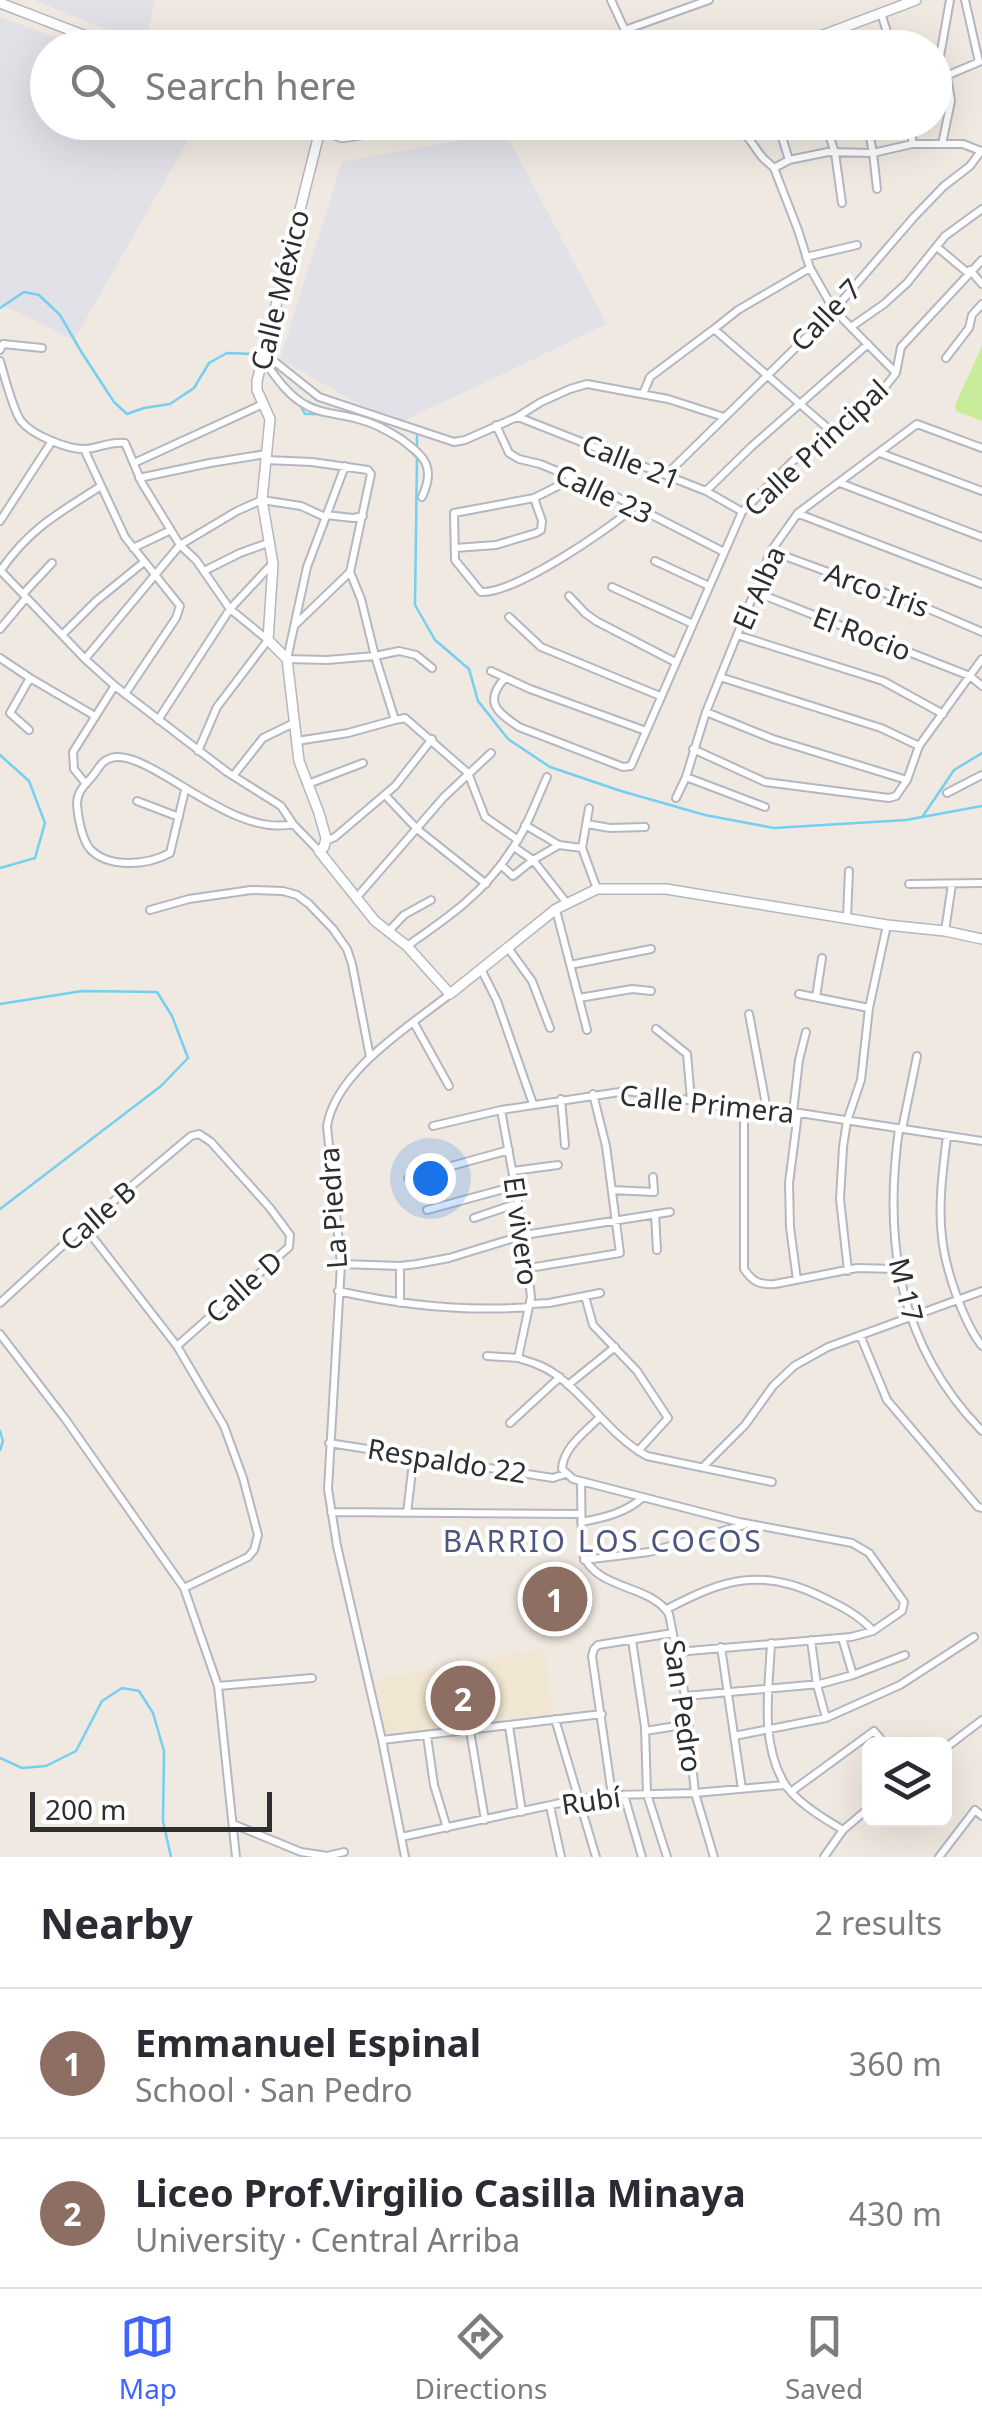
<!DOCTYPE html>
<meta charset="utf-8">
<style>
:root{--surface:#fff;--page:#f2f2f3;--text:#2b2b33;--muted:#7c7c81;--line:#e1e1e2;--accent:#4264fb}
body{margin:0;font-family:"Noto Sans",sans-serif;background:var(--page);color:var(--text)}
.controls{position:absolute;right:30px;bottom:30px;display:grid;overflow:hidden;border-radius:15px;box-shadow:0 10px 40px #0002}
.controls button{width:90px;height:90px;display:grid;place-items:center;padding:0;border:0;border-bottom:2px solid var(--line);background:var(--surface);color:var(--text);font:50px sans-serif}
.scale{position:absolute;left:30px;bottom:25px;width:242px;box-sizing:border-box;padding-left:10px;border:5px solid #2e2e2e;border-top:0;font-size:28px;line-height:35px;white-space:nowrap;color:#2e2e2e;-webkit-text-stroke:8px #fff;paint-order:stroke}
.you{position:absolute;left:430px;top:1178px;width:35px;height:35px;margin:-25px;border:8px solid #fff;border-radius:50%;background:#1a73e8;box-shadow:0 0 0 15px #1a73e833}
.badge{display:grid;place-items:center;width:65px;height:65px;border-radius:50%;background:var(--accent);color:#fff;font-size:32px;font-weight:700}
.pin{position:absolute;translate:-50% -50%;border:5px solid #fff;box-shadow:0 2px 10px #0006}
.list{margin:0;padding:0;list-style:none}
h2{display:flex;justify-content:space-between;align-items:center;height:130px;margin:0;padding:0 40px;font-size:42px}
h2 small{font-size:32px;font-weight:400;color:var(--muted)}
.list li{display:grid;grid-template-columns:65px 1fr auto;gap:30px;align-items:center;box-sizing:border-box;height:150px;padding:0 40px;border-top:2px solid var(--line)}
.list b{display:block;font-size:38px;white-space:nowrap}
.list p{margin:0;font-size:32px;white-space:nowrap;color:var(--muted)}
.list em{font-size:32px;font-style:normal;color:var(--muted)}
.icon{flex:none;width:55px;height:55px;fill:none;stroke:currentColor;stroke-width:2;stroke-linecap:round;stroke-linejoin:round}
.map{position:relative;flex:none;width:982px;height:1857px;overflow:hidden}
.search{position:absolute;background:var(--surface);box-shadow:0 10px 40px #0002;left:30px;right:30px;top:30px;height:110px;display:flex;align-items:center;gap:25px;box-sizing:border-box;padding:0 35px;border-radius:55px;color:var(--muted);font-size:38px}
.sheet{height:430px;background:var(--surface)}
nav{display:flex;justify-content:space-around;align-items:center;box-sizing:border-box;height:140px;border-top:2px solid var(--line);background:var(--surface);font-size:28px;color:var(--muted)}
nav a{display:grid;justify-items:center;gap:5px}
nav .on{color:var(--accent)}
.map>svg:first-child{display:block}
</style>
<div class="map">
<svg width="982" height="1857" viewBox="0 0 982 1857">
<rect width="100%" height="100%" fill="#efe9e1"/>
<path fill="#e3e1e8" d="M34,0H155L145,45Z
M0,17L82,47L48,48V122L198,123L74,340L0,304Z
M505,132L607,324L395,425L280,359L342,162Z"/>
<path fill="#f0e6d1" d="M544,1649L554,1717L381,1740L373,1680Z"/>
<path fill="#c9ec9a" d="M982,346V421L956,411L955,405Z"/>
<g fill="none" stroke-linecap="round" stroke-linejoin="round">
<path stroke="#75cff0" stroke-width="2.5" d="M0,308L24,292L39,295L60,315L82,353L114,402L127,414L144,408L170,404L194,388L209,363L227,353L254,354
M276,373L290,389
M300,405L305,414H321
M417,448V431
M417,456L415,605L435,640L469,669L478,701L508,739L550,767L621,791L705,815L774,828L906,820L982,806
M0,755L29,781L45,823L35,858L0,868
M923,816L954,770L982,753
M0,1004L82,991L157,992L172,1016L188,1058L161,1086L0,1209
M0,1431L3,1441L0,1450
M0,1758L22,1768L46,1766L76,1751L102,1701L122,1688L139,1691L153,1713L164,1751L163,1821L171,1857"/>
<defs>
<path id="street" d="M611,0L633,48
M965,0L979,62
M881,13L892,48
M841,29L847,48
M625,30L709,0
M940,79V56L950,0
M934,81L979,62
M737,122L762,157L774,168L798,230L810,268L834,310L895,372
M825,122L835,153L842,203
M867,122L873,153L877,189
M912,122V144
M778,124L789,160
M747,137L789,122
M942,144L951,101L947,76
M774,168L789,160L828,152L873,153L912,144H963L981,151
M937,247L968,273
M806,257L857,245
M970,270L982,284
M851,327L884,304L907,283L945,236L982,209
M714,329L831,431
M0,350L3,344L42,348
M265,354L319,397L454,442L465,440L517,417L541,402L570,389L587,384L668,399L724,417
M262,358C274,374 286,394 304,404C320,414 341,414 358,419C374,423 387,430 401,439C425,457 436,467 422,497
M946,358L969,328L972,315L982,304
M0,361C4,375 13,410 21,421C32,435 68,450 86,449C99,448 111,441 125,443L142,483L180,545L196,560L230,609L268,640L217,707L198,751
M643,394L650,377L714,329L738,310L810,268
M518,417L706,491L741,511
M496,425L509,453L519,459L540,464L601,489L724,552
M84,449L125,537L180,606L176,618L125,694
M880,453L982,491
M266,460L312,462L368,470L371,474L350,572L295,625
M134,463L263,404
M345,466L307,567L287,659L327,660L375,656L399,651L416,655L432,668
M666,475L834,310L914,217L944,186L970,166L981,151
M139,478L210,463L266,454
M574,478L534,498L454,513L455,560L481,592C514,594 608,530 634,507
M840,483L982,537
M706,491L751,447L868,344
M799,514L982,584
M326,515L353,518L363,516
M0,521L52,441
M133,548L171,530
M455,548L496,545L536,533L541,530L542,521L534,498
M771,551L931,610L982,632
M655,561L709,586
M0,570L85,659L115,686L227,772L281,806L293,824L319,851
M1,570C30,528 59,513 101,486
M204,571L240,553L268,543
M350,572L361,599L375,656L395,720L405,718L468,773L485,817L518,840
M612,587L693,624
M755,592L970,676L982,686
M23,594L52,563
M569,596L585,613L596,621L675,662
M509,617L541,647L660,696
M0,629L26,598
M62,635L96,601L144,562
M737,635L883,681L943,714
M0,658L30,678L95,716
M85,659L180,545L237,511L262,500L301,506L325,517
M491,671L530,689L646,731
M720,677L881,728L919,746
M505,678C483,702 497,712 519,727L623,767L631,766L742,512L793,461L878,396L896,373L901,347L982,260
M706,712L773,739L907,780
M158,720L230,609L272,564
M29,730L10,713L30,678
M297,741L348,733L395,720
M693,749L765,782L889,798L896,796L907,780L919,746L982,659
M233,776L263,738L294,723
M686,777L765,807
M86,784L74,769L73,752L114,687
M308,784L363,763
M185,790L170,853C148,865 109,869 90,849C82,839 78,818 77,805C77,793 82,788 90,779C98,771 100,761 111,758C149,747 230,839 293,824
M947,793L982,775
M385,795L417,829L486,884
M676,798L686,777L706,712L771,551L798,513L917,424L982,448
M137,801L179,817
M589,808L582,848L597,889
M587,824L610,828L645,827
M525,825L559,845L582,848
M326,841L335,837L395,786L432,739
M514,847L533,860L566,902
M501,865L513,876L533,860L559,845
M909,884L982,883
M357,897L444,797L491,753
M150,910L189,899L251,890L283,891L297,895L309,904L333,929L347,949L352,964L370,1057
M556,910L587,1030
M847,917L849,871
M945,931L952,884
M388,932L404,915L431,900
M407,946C449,917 484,893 512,849C527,828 536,801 547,777
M508,948L532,981L550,1028
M570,965L651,949
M481,969L497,1001L533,1104
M799,994L869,1008
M816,997L822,958
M579,998L632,989L651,991
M749,1014L767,1110
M414,1023L449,1086
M656,1029L687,1054L691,1100
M561,1099L565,1145
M501,1110L524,1235L531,1297L518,1358C531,1362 544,1366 555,1374C588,1397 610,1436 647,1456L772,1482
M744,1111V1269C753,1282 759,1285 775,1284L857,1268L898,1269
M793,1112L799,1060L806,1032
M433,1126L501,1110L626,1091L672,1097L744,1111L767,1110L793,1112L982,1141
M899,1129C883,1243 899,1346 982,1431
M902,1129L917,1056
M947,1136C943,1169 938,1204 942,1237C945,1268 963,1322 982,1346
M513,1171L558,1165
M408,1178L509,1150
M612,1190L654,1192L653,1177
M427,1210L515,1186
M655,1214L657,1250
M474,1218L518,1203
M84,1226L177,1346L224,1426L243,1478L258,1535L254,1550L248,1557L184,1588
M341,1264L400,1266L417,1264L449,1258L524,1235L670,1212
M400,1266V1303
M529,1268L620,1253L606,1146L593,1094
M848,1271L840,1199L843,1147L847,1121L861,1080L869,1008L887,925
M797,1280L790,1227L789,1183L798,1113
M338,1291C401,1305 465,1312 529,1307
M585,1296L593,1325L637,1371L668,1418L638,1451
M0,1303L84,1226L191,1136L199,1134L211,1142L270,1208L290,1235L289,1247L177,1346
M531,1304L549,1303L600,1293
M0,1334L66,1420L184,1588L218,1686L236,1857
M860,1335L887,1400L978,1507L982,1508
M487,1356L518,1358
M568,1385L615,1347
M599,1418C584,1433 563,1448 562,1469L573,1479L739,1522L852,1543L869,1553L904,1602L902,1611L873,1631L851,1637L677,1652
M510,1423L560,1377
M329,1443L553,1478L565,1474
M703,1467L745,1425L773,1386L794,1366L828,1347L982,1291
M581,1482L582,1552C595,1591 649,1583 669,1614L685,1696L695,1793L714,1857
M331,1512L581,1514
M407,1513L412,1471
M581,1522C603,1518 626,1513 643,1497
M584,1560L649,1552L744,1525
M667,1609C724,1579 761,1567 822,1597C841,1606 859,1615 873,1631
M842,1638L853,1675
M632,1640L645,1727L647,1794L667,1857
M811,1640L817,1685L826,1718
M771,1643C769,1688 760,1740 783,1781C794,1801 823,1818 843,1830
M721,1647L742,1789
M218,1686L312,1678
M685,1696L820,1684L853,1675L905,1655
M555,1719L596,1857
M509,1726L522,1812
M470,1731L485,1820
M645,1731L689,1724
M427,1736L434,1785L447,1828
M734,1736L826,1718L900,1685L974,1637
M382,1740L602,1714
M944,1749L982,1720
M792,1791L874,1731L885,1744
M612,1795L592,1656L594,1649L598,1645L673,1633
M624,1795L642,1857
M550,1806L561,1857
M233,1824L301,1852L327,1856L344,1852
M401,1837L579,1799L612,1795L695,1793L784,1785
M405,1857L382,1740L337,1546L328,1489L341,1264L327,1126C336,1071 410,1026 450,994
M824,1857L843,1830L870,1807
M939,1857L975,1810L982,1816"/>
<path id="secondary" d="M0,3L117,48
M789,48L916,0
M301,122L342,137L445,122
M320,130L257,381V390L270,419L262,500L273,564L268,640L287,659L299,761L319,813L326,838L324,847L319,851L375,921L407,946L450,994L556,909L597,889H666L887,925L945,931L982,939"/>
</defs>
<use href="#street" stroke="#b4b7c1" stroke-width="10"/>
<use href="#secondary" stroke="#b4b7c1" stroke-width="12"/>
<use href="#street" stroke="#fff" stroke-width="6"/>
<use href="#secondary" stroke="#fff" stroke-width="9"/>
</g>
<g text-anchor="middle" stroke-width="8" stroke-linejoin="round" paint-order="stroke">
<g font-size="28" fill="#2e2e2e" stroke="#fff">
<text transform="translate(280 290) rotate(-76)" y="10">Calle México</text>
<text transform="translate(826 315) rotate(-46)" y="10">Calle 7</text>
<text transform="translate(816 448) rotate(-43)" y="10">Calle Principal</text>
<text transform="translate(631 462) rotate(22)" y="10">Calle 21</text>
<text transform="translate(604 494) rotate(25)" y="10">Calle 23</text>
<text transform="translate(759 588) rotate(-66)" y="10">El Alba</text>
<text transform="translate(877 590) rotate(20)" y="10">Arco Iris</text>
<text transform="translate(862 634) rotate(21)" y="10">El Rocio</text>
<text transform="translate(707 1104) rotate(6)" y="10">Calle Primera</text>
<text transform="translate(333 1208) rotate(-94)" y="10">La Piedra</text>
<text transform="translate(98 1216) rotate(-41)" y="10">Calle B</text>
<text transform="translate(521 1231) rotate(82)" y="10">El vivero</text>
<text transform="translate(244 1287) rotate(-42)" y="10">Calle D</text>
<text transform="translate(906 1290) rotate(76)" y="10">M 17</text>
<text transform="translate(447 1461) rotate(9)" y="10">Respaldo 22</text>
<text transform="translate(683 1706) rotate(82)" y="10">San Pedro</text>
<text transform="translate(591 1801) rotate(-8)" y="10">Rubí</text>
</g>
<g font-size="30" letter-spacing="2.5" fill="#4d5680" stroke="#fff">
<text x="603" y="1552">BARRIO LOS COCOS</text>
</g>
</g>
</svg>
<div class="controls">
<button><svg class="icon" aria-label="layers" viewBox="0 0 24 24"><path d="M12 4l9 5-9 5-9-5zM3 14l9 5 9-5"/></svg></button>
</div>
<div class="scale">200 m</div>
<div class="you"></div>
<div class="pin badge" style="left:555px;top:1599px;background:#8d6e63">1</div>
<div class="pin badge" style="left:463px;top:1698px;background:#8d6e63">2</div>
<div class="search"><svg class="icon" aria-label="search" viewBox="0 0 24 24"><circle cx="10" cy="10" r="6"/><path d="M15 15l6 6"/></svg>Search here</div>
</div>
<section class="sheet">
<h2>Nearby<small>2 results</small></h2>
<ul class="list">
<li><span class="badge" style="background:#8d6e63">1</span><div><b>Emmanuel Espinal</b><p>School · San Pedro</p></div><em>360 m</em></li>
<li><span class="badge" style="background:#8d6e63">2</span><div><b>Liceo Prof.Virgilio Casilla Minaya</b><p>University · Central Arriba</p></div><em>430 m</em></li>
</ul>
</section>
<nav>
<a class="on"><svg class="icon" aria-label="map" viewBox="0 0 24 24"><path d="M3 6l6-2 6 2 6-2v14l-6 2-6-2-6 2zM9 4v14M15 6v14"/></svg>Map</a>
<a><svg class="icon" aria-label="directions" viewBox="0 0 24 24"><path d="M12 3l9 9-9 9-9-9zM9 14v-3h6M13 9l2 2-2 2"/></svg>Directions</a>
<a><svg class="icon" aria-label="saved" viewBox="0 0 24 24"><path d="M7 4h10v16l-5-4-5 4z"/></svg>Saved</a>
</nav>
